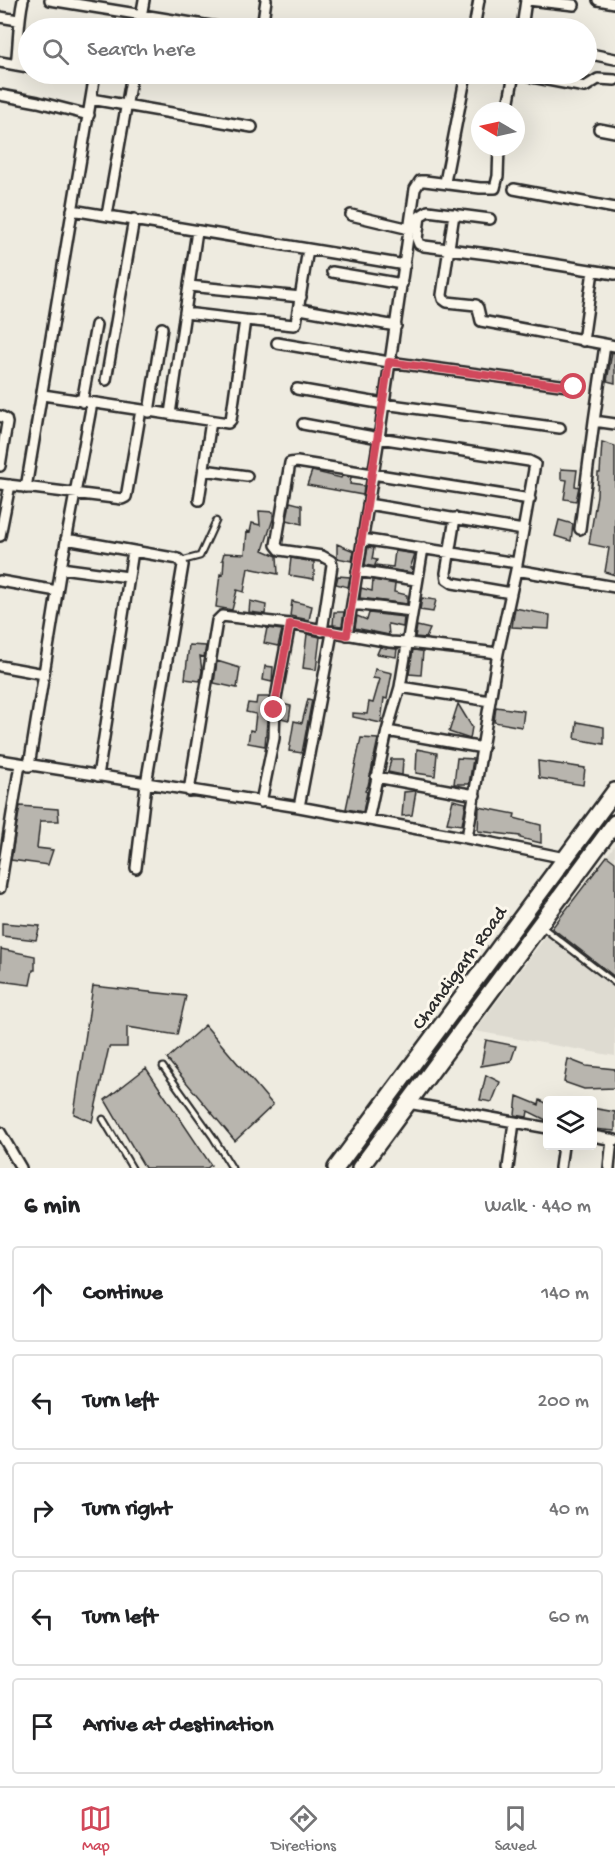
<!DOCTYPE html>
<meta charset="utf-8">
<style>
:root{--surface:#fff;--page:#f2f2f2;--text:#202124;--muted:#757577;--line:#e0e0e0;--accent:#d1495b}
body{margin:0;font-family:"Gochi Hand",sans-serif;background:var(--page);color:var(--text)}
.controls{position:absolute;right:18px;bottom:18px;display:grid;overflow:hidden;border-radius:6px;box-shadow:0 6px 24px #0002}
.controls button{width:54px;height:54px;display:grid;place-items:center;padding:0;border:0;border-bottom:2px solid var(--line);background:var(--surface);color:var(--text);font:30px sans-serif}
.compass{position:absolute;left:471px;top:102px;width:54px;height:54px;border-radius:50%;background:var(--surface);box-shadow:0 6px 24px #0002;rotate:279deg}
.stop{position:absolute;width:18px;height:18px;margin:-14px;border:4px solid #d1495b;border-radius:50%;background:#fff}
.stop.end{background:#d1495b;border-color:#fff;box-shadow:0 2px 6px #0008}
.list{margin:0;padding:0;list-style:none}
h2{display:flex;justify-content:space-between;align-items:center;height:78px;margin:0;padding:0 24px;font-size:26px}
h2 small{font-size:20px;font-weight:400;color:var(--muted)}
.list li{display:grid;grid-template-columns:39px 1fr auto;gap:18px;align-items:center;box-sizing:border-box;height:96px;margin:0 12px 12px;padding:0 12px;border:2px solid var(--line);border-radius:6px}
.list b{display:block;font-size:22px;white-space:nowrap}
.list em{font-size:20px;font-style:normal;color:var(--muted)}
.icon{flex:none;width:33px;height:33px;fill:none;stroke:currentColor;stroke-width:2;stroke-linecap:round;stroke-linejoin:round}
.map{position:relative;flex:none;width:615px;height:1168px;overflow:hidden}
.search{position:absolute;background:var(--surface);box-shadow:0 6px 24px #0002;left:18px;right:18px;top:18px;height:66px;display:flex;align-items:center;gap:15px;box-sizing:border-box;padding:0 21px;border-radius:33px;color:var(--muted);font-size:22px}
.sheet{height:618px;background:var(--surface)}
nav{display:flex;justify-content:space-around;align-items:center;box-sizing:border-box;height:84px;border-top:2px solid var(--line);background:var(--surface);font-size:16px;color:var(--muted)}
nav a{display:grid;justify-items:center;gap:3px}
nav .on{color:var(--accent)}
.map>svg:first-child{display:block}
</style>
<div class="map">
<svg width="615" height="1168" viewBox="0 0 615 1168">
<rect width="100%" height="100%" fill="#eeebe0"/>
<filter id="ink" filterUnits="userSpaceOnUse"><feTurbulence type="fractalNoise" baseFrequency=".0167" numOctaves="2"/><feDisplacementMap in="SourceGraphic" scale="12" xChannelSelector="R" yChannelSelector="G"/><feConvolveMatrix kernelMatrix="1 2 1 2 8 2 1 2 1" color-interpolation-filters="sRGB"/></filter>
<g filter="url(#ink)">
<path fill="#dedbd1" d="M615,845V1056L475,1031L552,928Z"/>
<path fill="#b8b5ae" stroke="#2b2b2b" stroke-width="1.5" d="M612,352L615,353V383L607,381Z
M602,442L615,446V575L605,572L609,548L589,544L597,495L598,473H600Z
M561,469L577,470L575,486L579,487L576,501L564,499L567,480L561,479Z
M312,471L341,478L342,476L351,477L350,484L364,486L363,495L307,485Z
M290,502L302,505V524L287,520Z
M259,511L273,512V519L263,550L277,556L278,574L248,568L244,592L237,590L232,610L216,607L220,574L223,575L224,560H222L224,553L245,554L247,531L250,532L252,523L260,525Z
M559,520L573,524L571,541L555,536Z
M337,544L354,551L352,561L337,558Z
M368,547L374,548L372,559L377,560L375,565L393,567L395,551L415,554L410,568H413L412,573L365,565Z
M291,558L314,562V579L289,575Z
M338,576L350,577L348,587L336,584Z
M373,580L395,584L394,592L407,595V604L360,598L361,588L372,591Z
M422,598L436,600L433,612L420,610Z
M250,601L266,605L265,614L249,612Z
M292,601L312,606L309,620L290,616Z
M515,608L550,615L549,629L512,627Z
M334,612H344L342,626L333,625Z
M369,613L404,617L403,627L388,624L389,635L355,628L357,616L367,620Z
M417,626L430,629L426,638L415,637Z
M267,628L282,630L278,646L264,643Z
M307,634L320,637L316,670L303,668Z
M189,645L206,646L204,657L200,656L202,671L200,681L185,679Z
M380,647L397,649L396,657L377,654Z
M413,650L423,651L421,675L409,674Z
M217,661L240,668L237,688L214,683Z
M265,666L273,667L272,682L263,680Z
M375,669L392,673L387,699L384,698L381,723L353,717V713L367,714L369,702L373,703L380,679L373,678Z
M257,697H269L265,746L248,743L250,730L254,731L256,714L246,712L248,703L256,704Z
M308,699L312,700L302,753L289,751L294,721L302,723Z
M282,704L291,706L289,720L281,718Z
M458,704L472,727L470,739L449,732Z
M496,707L524,711L522,727L494,722Z
M577,722L604,727V744L575,739Z
M361,738L378,739L368,786L365,791L367,792L363,812L346,809Z
M417,749L437,753L435,776L416,773Z
M457,758L473,759L469,784H454Z
M391,759H403L402,775L388,772Z
M538,761L585,768L583,785L539,778Z
M414,791H416L412,815L402,816L404,792Z
M453,800L466,803L462,825L447,823Z
M20,806L58,809L59,821H40L37,848L53,850L48,865L11,860Z
M479,807L515,814L514,818L541,825V843L520,838V836L478,831Z
M607,856L615,862V977L552,928Z
M2,923L40,926L36,940L2,936Z
M1,949L35,956V970H33L30,985L0,981Z
M93,986L186,996L177,1035L127,1027V1047H109L92,1122L74,1114Z
M205,1025L273,1105L235,1141L167,1059Z
M486,1040L516,1046L511,1061L481,1066Z
M568,1059L586,1066L615,1069V1088L584,1089L564,1082Z
M146,1068L211,1165L207,1168H145L105,1100Z
M486,1075L500,1082L492,1102L480,1100Z
M517,1096L539,1105L540,1100L548,1104V1121L528,1111L527,1117L515,1115Z
M592,1108L615,1112V1131L592,1129Z"/>
<g fill="none" stroke-linecap="round" stroke-linejoin="round">
<defs>
<path id="lane" d="M181,561L200,556L216,521
M541,926L615,983
M163,1067L213,1137L232,1168
M103,1119L132,1168"/>
<path id="street" d="M50,0L223,28
M528,0L574,5
M598,0L615,3
M0,17L18,20
M139,28L144,0
M262,28L266,0
M474,28L479,0
M522,28L526,0
M586,53L615,59
M0,62L28,67
M16,65C19,43 18,22 23,0
M67,74L95,78
M528,74L532,77L585,87L598,79L615,80
M0,95L38,102L89,115
M91,99L252,127
M507,111L514,74
M599,129L615,132
M445,182L466,74
M514,189L615,208
M72,210L405,265
M454,214L442,295L443,299L447,302L476,305L478,308L481,321L615,346
M107,215L132,74
M351,215L410,229
M490,219L428,211L420,216L417,239L419,244L424,246L496,255L615,274
M332,272L402,284
M189,286L301,297
M300,309L396,326
M185,313L245,320
M583,341L593,271
M277,343L389,362L575,387
M106,380L134,219
M297,389L384,404L560,428
M43,395L228,423L231,420L245,320L294,325L296,323L308,249
M82,402L96,325
M149,412L162,328
M170,414L197,231
M0,416L6,419L7,423L0,466
M594,421L605,345
M303,424L379,438L529,461L535,464L516,570L498,653L467,838
M204,470L247,476
M0,484L122,499L126,497L127,492L141,410
M26,488L95,74
M199,500L211,421
M368,504L523,530
M455,518L446,573L447,579L453,583L511,593
M580,529L594,421L615,424
M0,536L10,485
M66,539L173,558L178,559L183,565L146,784L136,868
M362,539L517,563
M61,568L128,577
M516,570L615,587
M357,571L416,580
M0,581L57,591
M352,604L412,611
M322,631L332,565L331,561L322,556L280,550L276,545L290,463L297,462L530,499
M347,635L379,438L415,189L420,181H425L480,188H495L498,176L499,147
M0,666L44,674
M400,687L490,701
M387,731L483,748
M0,760L299,807L467,838L565,858
M29,766L61,568L92,403
M98,776L133,551
M376,777L475,795
M189,791L217,621L222,616L290,624L390,642L408,643L498,653
M261,802L274,738L275,703L290,624
M299,807L332,633
M368,820L387,731L400,687L423,548
M0,888L20,764
M408,1103L548,1128
M0,1132L21,1168
M592,1136L615,1140
M508,1168L514,1122
M560,1168L563,1146
M609,1168L612,1139"/>
<path id="primary" d="M336,1168L615,791
M360,1168L615,823"/>
</defs>
<use href="#lane" stroke="#2b2b2b" stroke-width="9"/>
<use href="#street" stroke="#2b2b2b" stroke-width="14"/>
<use href="#primary" stroke="#2b2b2b" stroke-width="20"/>
<use href="#lane" stroke="#fbf7ec" stroke-width="4.5"/>
<use href="#street" stroke="#fbf7ec" stroke-width="9"/>
<use href="#primary" stroke="#fbf7ec" stroke-width="15"/>
</g>
</g>
<g fill="none" stroke-linecap="round" stroke-linejoin="round" filter="url(#ink)">
<path stroke="#d1495b" stroke-width="8" d="M274,710L290,624L347,635L389,362L574,387"/>
</g>
<g text-anchor="middle" stroke-width="6" stroke-linejoin="round" paint-order="stroke">
<g font-size="20" fill="#2b2b2b" stroke="#fbf7ec">
<text transform="translate(458 967) rotate(-54)" y="7">Chandigarh Road</text>
</g>
</g>
</svg>
<div class="controls">
<button><svg class="icon" aria-label="layers" viewBox="0 0 24 24"><path d="M12 4l9 5-9 5-9-5zM3 14l9 5 9-5"/></svg></button>
</div>
<svg class="compass" viewBox="-18 -18 36 36"><path d="M0-13l5 13h-10z" fill="#e53935"/><path d="M0 13l5-13h-10z" fill="#757577"/></svg>
<div class="stop" style="left:574px;top:387px"></div>
<div class="stop end" style="left:274px;top:710px"></div>
<div class="search"><svg class="icon" aria-label="search" viewBox="0 0 24 24"><circle cx="10" cy="10" r="6"/><path d="M15 15l6 6"/></svg>Search here</div>
</div>
<section class="sheet">
<h2>6 min<small>Walk · 440 m</small></h2>
<ul class="list">
<li><svg class="icon" aria-label="ahead" viewBox="0 0 24 24"><path d="M12 20V5M6 11l6-6 6 6"/></svg><div><b>Continue</b></div><em>140 m</em></li>
<li><svg class="icon" aria-label="left" viewBox="0 0 24 24"><path d="M17 20v-9H6M10 6l-5 5 5 5"/></svg><div><b>Turn left</b></div><em>200 m</em></li>
<li><svg class="icon" aria-label="right" viewBox="0 0 24 24"><path d="M7 20v-9h11M14 6l5 5-5 5"/></svg><div><b>Turn right</b></div><em>40 m</em></li>
<li><svg class="icon" aria-label="left" viewBox="0 0 24 24"><path d="M17 20v-9H6M10 6l-5 5 5 5"/></svg><div><b>Turn left</b></div><em>60 m</em></li>
<li><svg class="icon" aria-label="arrive" viewBox="0 0 24 24"><path d="M6 21V4h12l-3 4 3 4H6"/></svg><div><b>Arrive at destination</b></div></li>
</ul>
</section>
<nav>
<a class="on"><svg class="icon" aria-label="map" viewBox="0 0 24 24"><path d="M3 6l6-2 6 2 6-2v14l-6 2-6-2-6 2zM9 4v14M15 6v14"/></svg>Map</a>
<a><svg class="icon" aria-label="directions" viewBox="0 0 24 24"><path d="M12 3l9 9-9 9-9-9zM9 14v-3h6M13 9l2 2-2 2"/></svg>Directions</a>
<a><svg class="icon" aria-label="saved" viewBox="0 0 24 24"><path d="M7 4h10v16l-5-4-5 4z"/></svg>Saved</a>
</nav>
